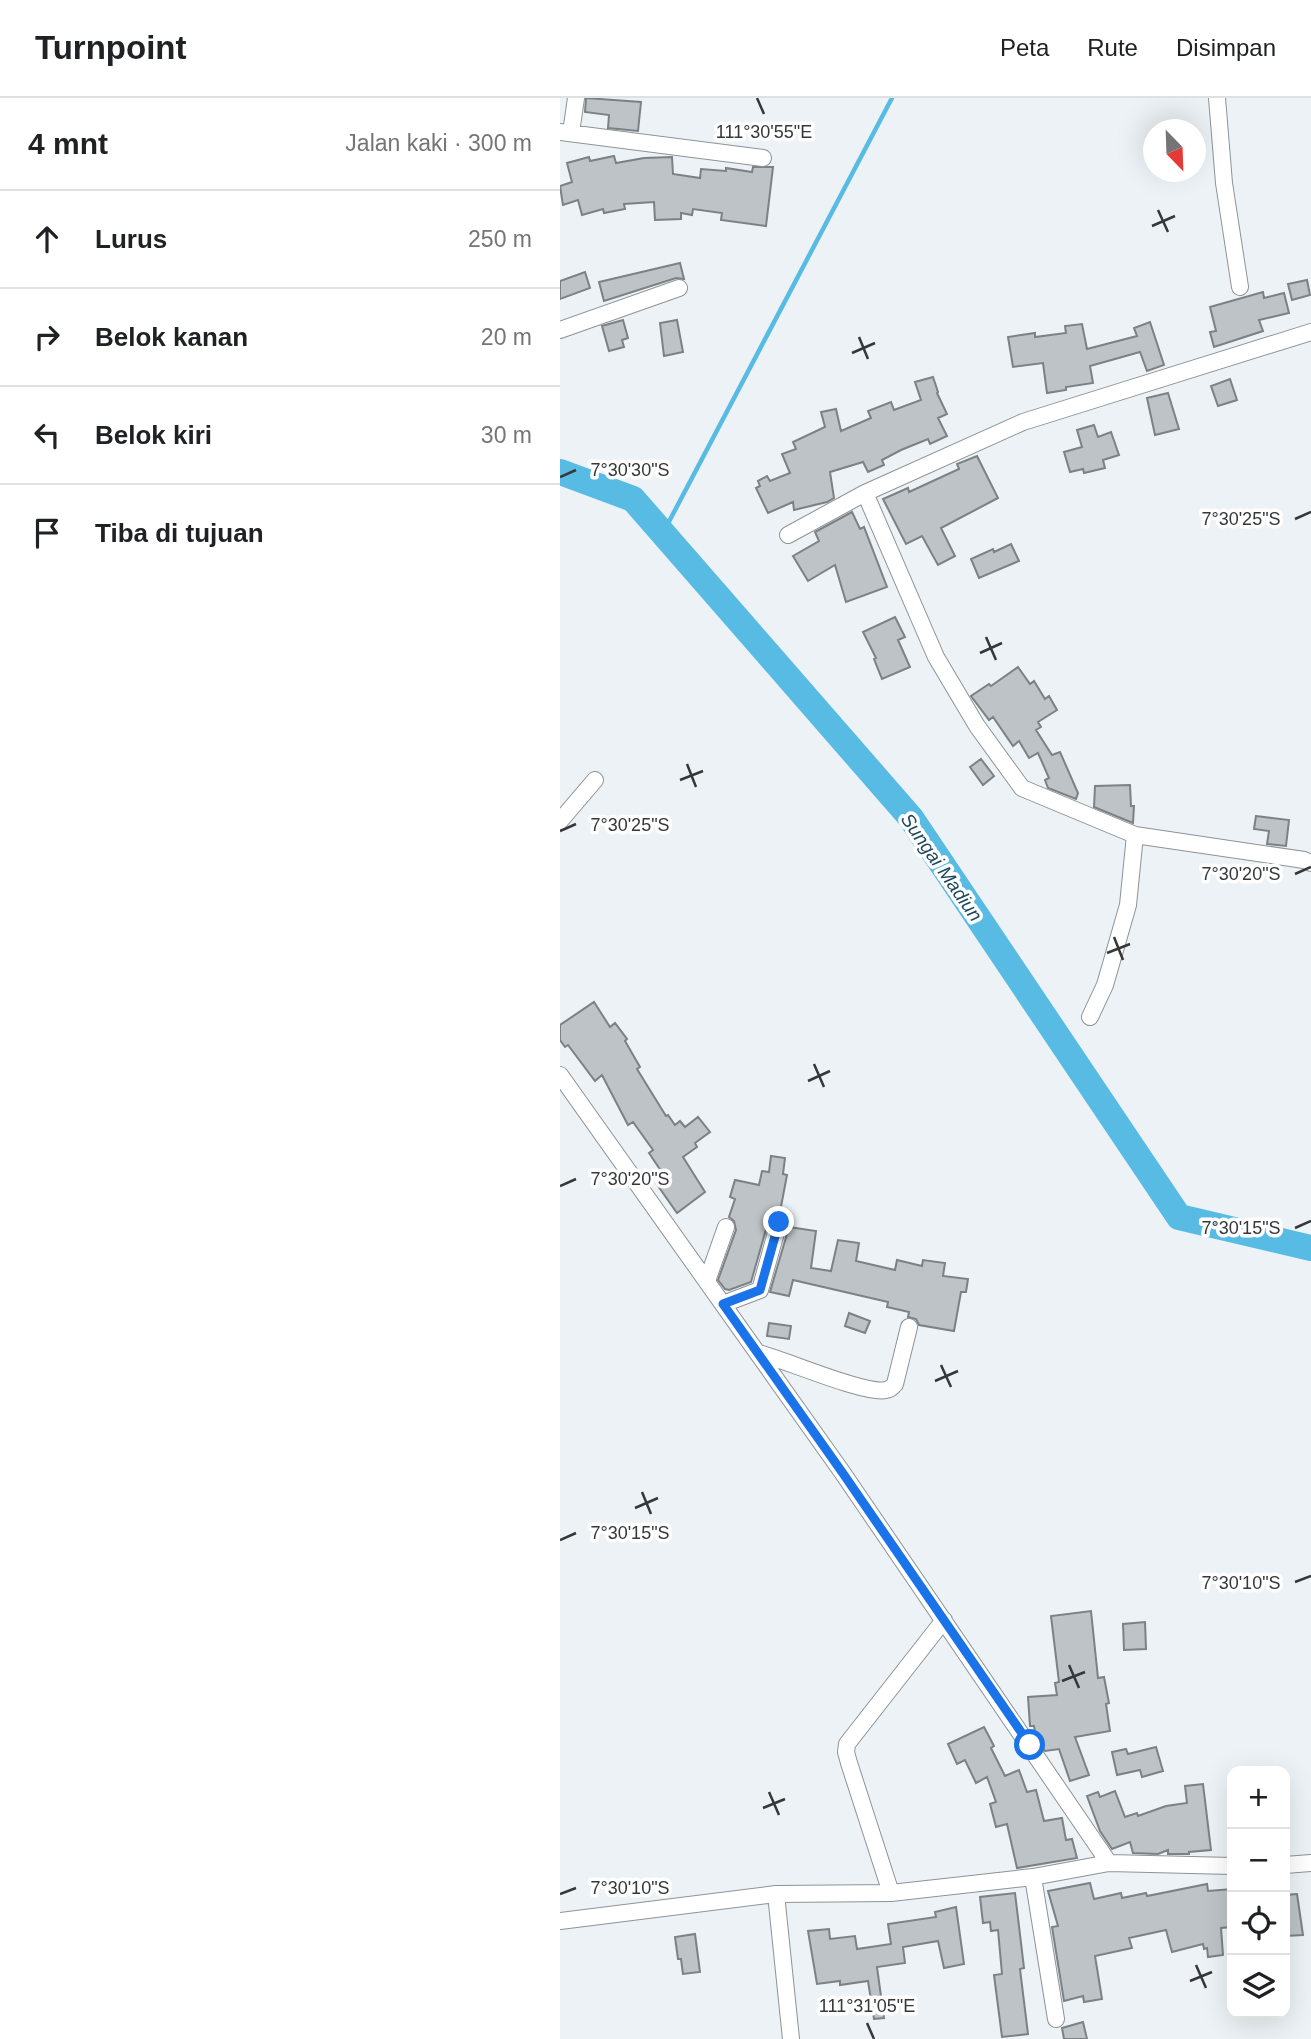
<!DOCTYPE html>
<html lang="id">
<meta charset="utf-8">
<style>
:root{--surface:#fff;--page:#f6f6f6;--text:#202124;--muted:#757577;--line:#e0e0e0}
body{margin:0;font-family:Helvetica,sans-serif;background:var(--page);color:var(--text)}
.controls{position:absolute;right:21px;bottom:21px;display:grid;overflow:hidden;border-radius:14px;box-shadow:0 7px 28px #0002}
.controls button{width:63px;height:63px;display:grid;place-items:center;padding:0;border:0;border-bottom:2px solid var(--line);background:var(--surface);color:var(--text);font:35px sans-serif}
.compass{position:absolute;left:583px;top:21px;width:63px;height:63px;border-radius:50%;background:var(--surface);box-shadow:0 7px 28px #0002;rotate:157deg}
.stop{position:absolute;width:21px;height:21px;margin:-16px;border:5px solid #1a73e8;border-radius:50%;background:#fff}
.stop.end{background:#1a73e8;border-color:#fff;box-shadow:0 2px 7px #0008}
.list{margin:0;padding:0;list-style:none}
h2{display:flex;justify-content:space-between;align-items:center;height:91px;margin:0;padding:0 28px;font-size:30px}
h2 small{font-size:23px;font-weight:400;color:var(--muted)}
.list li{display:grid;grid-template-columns:46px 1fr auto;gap:21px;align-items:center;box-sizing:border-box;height:98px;padding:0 28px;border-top:2px solid var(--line)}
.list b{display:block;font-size:26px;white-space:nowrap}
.list em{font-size:23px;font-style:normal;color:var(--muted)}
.icon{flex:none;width:38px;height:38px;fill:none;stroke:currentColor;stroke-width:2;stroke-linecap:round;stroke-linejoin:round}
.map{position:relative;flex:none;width:751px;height:1941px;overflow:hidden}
header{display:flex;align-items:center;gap:42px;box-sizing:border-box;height:98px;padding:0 35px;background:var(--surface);border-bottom:2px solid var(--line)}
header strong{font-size:33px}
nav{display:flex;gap:38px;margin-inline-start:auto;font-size:24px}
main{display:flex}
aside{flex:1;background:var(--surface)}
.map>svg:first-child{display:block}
</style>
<header>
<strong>Turnpoint</strong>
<nav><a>Peta</a><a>Rute</a><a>Disimpan</a></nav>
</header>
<main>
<aside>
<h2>4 mnt<small>Jalan kaki · 300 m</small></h2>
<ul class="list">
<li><svg class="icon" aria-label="ahead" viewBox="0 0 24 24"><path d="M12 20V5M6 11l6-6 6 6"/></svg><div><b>Lurus</b></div><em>250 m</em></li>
<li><svg class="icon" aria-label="right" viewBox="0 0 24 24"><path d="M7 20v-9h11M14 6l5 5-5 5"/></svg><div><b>Belok kanan</b></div><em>20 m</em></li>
<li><svg class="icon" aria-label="left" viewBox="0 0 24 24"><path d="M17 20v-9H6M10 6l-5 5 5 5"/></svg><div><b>Belok kiri</b></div><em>30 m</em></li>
<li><svg class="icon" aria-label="arrive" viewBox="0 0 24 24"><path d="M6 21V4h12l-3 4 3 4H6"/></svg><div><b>Tiba di tujuan</b></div></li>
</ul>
</aside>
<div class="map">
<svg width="751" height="1941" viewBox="0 0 751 1941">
<rect width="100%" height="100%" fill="#ecf2f5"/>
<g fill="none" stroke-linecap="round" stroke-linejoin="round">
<path stroke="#58bbe4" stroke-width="4.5" d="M103,435L332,0"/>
<path stroke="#58bbe4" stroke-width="26" d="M0,374L73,401L351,720L619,1119L751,1150"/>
</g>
<path fill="#bdc3c6" stroke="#7b8184" stroke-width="2" d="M26,0L81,4L78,33L48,30L49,17L25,14Z
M54,58L56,65L84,60L112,59L113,76L140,80L141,71L166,73V70L192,74L193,69H213L206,128L161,122L162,115L133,111L132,117L121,115V121L95,122L94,104L64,106L65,111L44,115L43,111L22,117L18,102L3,107L0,88L12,84L7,65L29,59L30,63Z
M120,165L124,181L116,180L44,203L39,184Z
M25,174L30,190L0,201V183Z
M747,182L750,197L732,202L728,186Z
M703,194L704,200L724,195L729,215L699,222L703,233L654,249L650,234L656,233L650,209Z
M63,222L68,240L62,242L64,249L49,253L42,228Z
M117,222L123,254L104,258L100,225Z
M590,224L604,267L587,273L580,254L530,268L533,285L506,289V292L487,295L483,265L453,269L448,239L475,235V239L506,235L505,228L522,226L527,251L577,238L574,230Z
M373,279L378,294L377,295L387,316L378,320L387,338L370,346L368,341L341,352L322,362L324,367L308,374L303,364L270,374L274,400L267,404L234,412L233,404L208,415L196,390L200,388L198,383L207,378L210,383L230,375L222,356L236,351L233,344L265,329L261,314L276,311L281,333L311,320L308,313L331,304L334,312L361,302L355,284Z
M670,281L677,302L658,308L651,288Z
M608,295L619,331L595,337L587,300Z
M534,327L538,339L551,334L559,357L543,362L545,370L524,375L523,371L510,374L504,354L522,349L517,332Z
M417,358L438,400L381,430L395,458L378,467L362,438L346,446L323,401L348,390L349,394L399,371L397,366Z
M292,414L300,431L304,429L327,489L286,504L275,467L248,483L233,458L259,443L255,434Z
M451,446L459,463L419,480L411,461L433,451L434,454Z
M335,519L345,539L338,542L350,569L322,581L314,561L316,560L303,534Z
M458,569L470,586L474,583L485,601L489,598L497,612L478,624L481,629L476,632L492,657L500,654L518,695L516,701L488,690L485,682L489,680L478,655L469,660L459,643L453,648L433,619L429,622L411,598L429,586L431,588Z
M421,661L434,678L423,687L410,669Z
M570,687L571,708H574L573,725L534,709L535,688Z
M696,718L729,722L726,748L707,746L709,733L694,731Z
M34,904L50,929L55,925L67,941L65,943L80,969L77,971L106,1018L108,1017L115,1027L120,1023L125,1029L138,1019L150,1034L135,1045L137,1049L123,1059L145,1094L117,1115L96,1085L105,1079L89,1055L93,1052L73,1024L68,1027L42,977L35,983L8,947L5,949L0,942V927Z
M211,1058L225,1060L223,1076L227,1077L220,1114L212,1116L209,1121L191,1184L169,1192L165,1191L158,1182L176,1132L174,1123L169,1119L175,1101L170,1099L175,1082L199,1087L202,1073L209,1074Z
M229,1129L256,1133L251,1170L271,1173L278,1142L299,1145L296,1163L335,1172L337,1162L362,1168L363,1162L385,1165L383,1178L408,1181L406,1194H401L394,1233L359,1227L356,1221L348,1219L349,1214L327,1209L328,1204L233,1182L229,1198L210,1194Z
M289,1215L310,1223L305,1235L285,1228Z
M209,1225L231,1228L229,1241L207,1238Z
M531,1513L538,1580L544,1579L549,1605L546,1606L550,1633L515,1639L529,1677L510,1683L499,1651L485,1653L476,1640L474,1628H470L468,1599L497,1597L495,1585L499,1584L491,1518Z
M585,1524L586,1551L564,1552L563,1526Z
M424,1629L434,1648L431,1650L445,1678L459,1672L467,1694L476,1692L484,1723L502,1720L506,1742L512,1741L517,1760L457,1770L447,1726L436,1729L430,1706L436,1704L427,1679L416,1685L405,1662L397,1666L388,1646Z
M596,1649L603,1673L582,1679L580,1672L557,1677L552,1654L566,1651L568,1656Z
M643,1686L651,1752L629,1754V1756H608V1752L598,1756L573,1755L570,1744L552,1751L540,1733L527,1698L538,1694L540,1699L555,1693L565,1719L577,1715L578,1718L606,1708L627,1705L625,1688Z
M530,1785L534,1801L561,1795L562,1800L586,1795L587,1798L647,1786L648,1793L672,1791V1829L661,1830L663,1857L648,1859L647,1850L644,1851L643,1846L612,1854L606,1832L569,1840L572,1850L535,1858L542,1901L524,1904L523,1898L504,1903L492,1829L498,1828L488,1793Z
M455,1795L464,1870L460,1871L468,1936L442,1939L434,1877L442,1876L438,1832L431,1833L430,1824L423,1825L420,1799Z
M737,1796L743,1837L725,1838V1797Z
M396,1809L404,1866L384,1870L378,1843L343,1849L345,1865L317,1869L324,1920L314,1921L308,1883L280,1887V1883L257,1886L248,1833L269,1831L270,1841L295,1838L297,1851L331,1846L328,1826L376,1819L375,1814Z
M135,1836L140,1874L123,1876L121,1861H118L115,1839Z
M523,1924L527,1941H504L502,1930Z"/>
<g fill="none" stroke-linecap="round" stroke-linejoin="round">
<defs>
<path id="minor" d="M657,0L664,85L680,189
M0,34L203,60
M11,35L16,0
M0,232L119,190
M751,234L463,324L305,395L376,559L417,628L462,690L575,737L744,762L751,765
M228,437L305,395
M0,723L35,682
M530,919L545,887L568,807L575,737
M0,977L282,1374L549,1765
M147,1183L166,1129
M163,1206L200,1192L219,1124
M198,1255C224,1261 305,1297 326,1292C331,1291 331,1290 335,1286L349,1229
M725,1767L751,1765
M473,1779L496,1921
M331,1795L289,1665L286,1654L287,1646L384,1522
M216,1796L231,1941
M0,1823L216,1796L331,1795L473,1779L549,1765L672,1768"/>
</defs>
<use href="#minor" stroke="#8d9396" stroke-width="18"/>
<use href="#minor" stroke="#fff" stroke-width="16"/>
</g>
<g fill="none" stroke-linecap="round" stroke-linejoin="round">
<path stroke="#1a73e8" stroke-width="9" d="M219,1124L200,1192L163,1206L282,1374L470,1647"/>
</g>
<path fill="none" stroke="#353739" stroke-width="2.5" d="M197,0L204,16M598,112L608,134M592,128L615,118M299,239L308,261M292,255L315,245M0,379L16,372M735,421L751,414M426,539L436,562M420,555L442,545M127,666L136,689M120,682L143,673M0,733L16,726M735,776L751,769M554,839L563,862M547,855L570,846M254,966L264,989M248,983L270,973M0,1088L16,1081M735,1130L751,1123M381,1267L391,1289M375,1283L398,1273M82,1394L91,1416M75,1410L98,1400M0,1442L16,1435M735,1484L751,1478M509,1567L519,1590M502,1583L525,1574M209,1694L219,1717M203,1710L225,1701M0,1796L16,1790M636,1867L646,1890M630,1883L652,1874M307,1925L314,1941"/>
<g text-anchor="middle" stroke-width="7" stroke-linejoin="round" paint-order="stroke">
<g font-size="19" font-style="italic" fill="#1e485a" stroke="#fefefe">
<text transform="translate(382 769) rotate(55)" y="7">Sungai Madiun</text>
</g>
</g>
<g font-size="18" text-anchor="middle" fill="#353739" stroke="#fefefe" stroke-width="7" stroke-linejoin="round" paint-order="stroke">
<text x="204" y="40">111°30'55"E</text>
<text x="70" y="378">7°30'30"S</text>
<text x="681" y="427">7°30'25"S</text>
<text x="70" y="733">7°30'25"S</text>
<text x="681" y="782">7°30'20"S</text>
<text x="70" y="1087">7°30'20"S</text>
<text x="681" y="1136">7°30'15"S</text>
<text x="70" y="1441">7°30'15"S</text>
<text x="681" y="1491">7°30'10"S</text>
<text x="70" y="1796">7°30'10"S</text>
<text x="307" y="1914">111°31'05"E</text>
</g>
</svg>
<div class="controls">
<button>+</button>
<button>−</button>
<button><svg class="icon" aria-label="locate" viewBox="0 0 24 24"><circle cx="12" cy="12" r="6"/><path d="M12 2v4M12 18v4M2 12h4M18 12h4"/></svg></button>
<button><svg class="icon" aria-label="layers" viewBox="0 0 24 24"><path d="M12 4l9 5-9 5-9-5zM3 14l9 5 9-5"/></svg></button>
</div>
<svg class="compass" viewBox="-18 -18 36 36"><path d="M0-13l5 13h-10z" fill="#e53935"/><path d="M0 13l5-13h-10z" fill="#757577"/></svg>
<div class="stop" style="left:470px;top:1647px"></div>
<div class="stop end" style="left:219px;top:1124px"></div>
</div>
</main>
